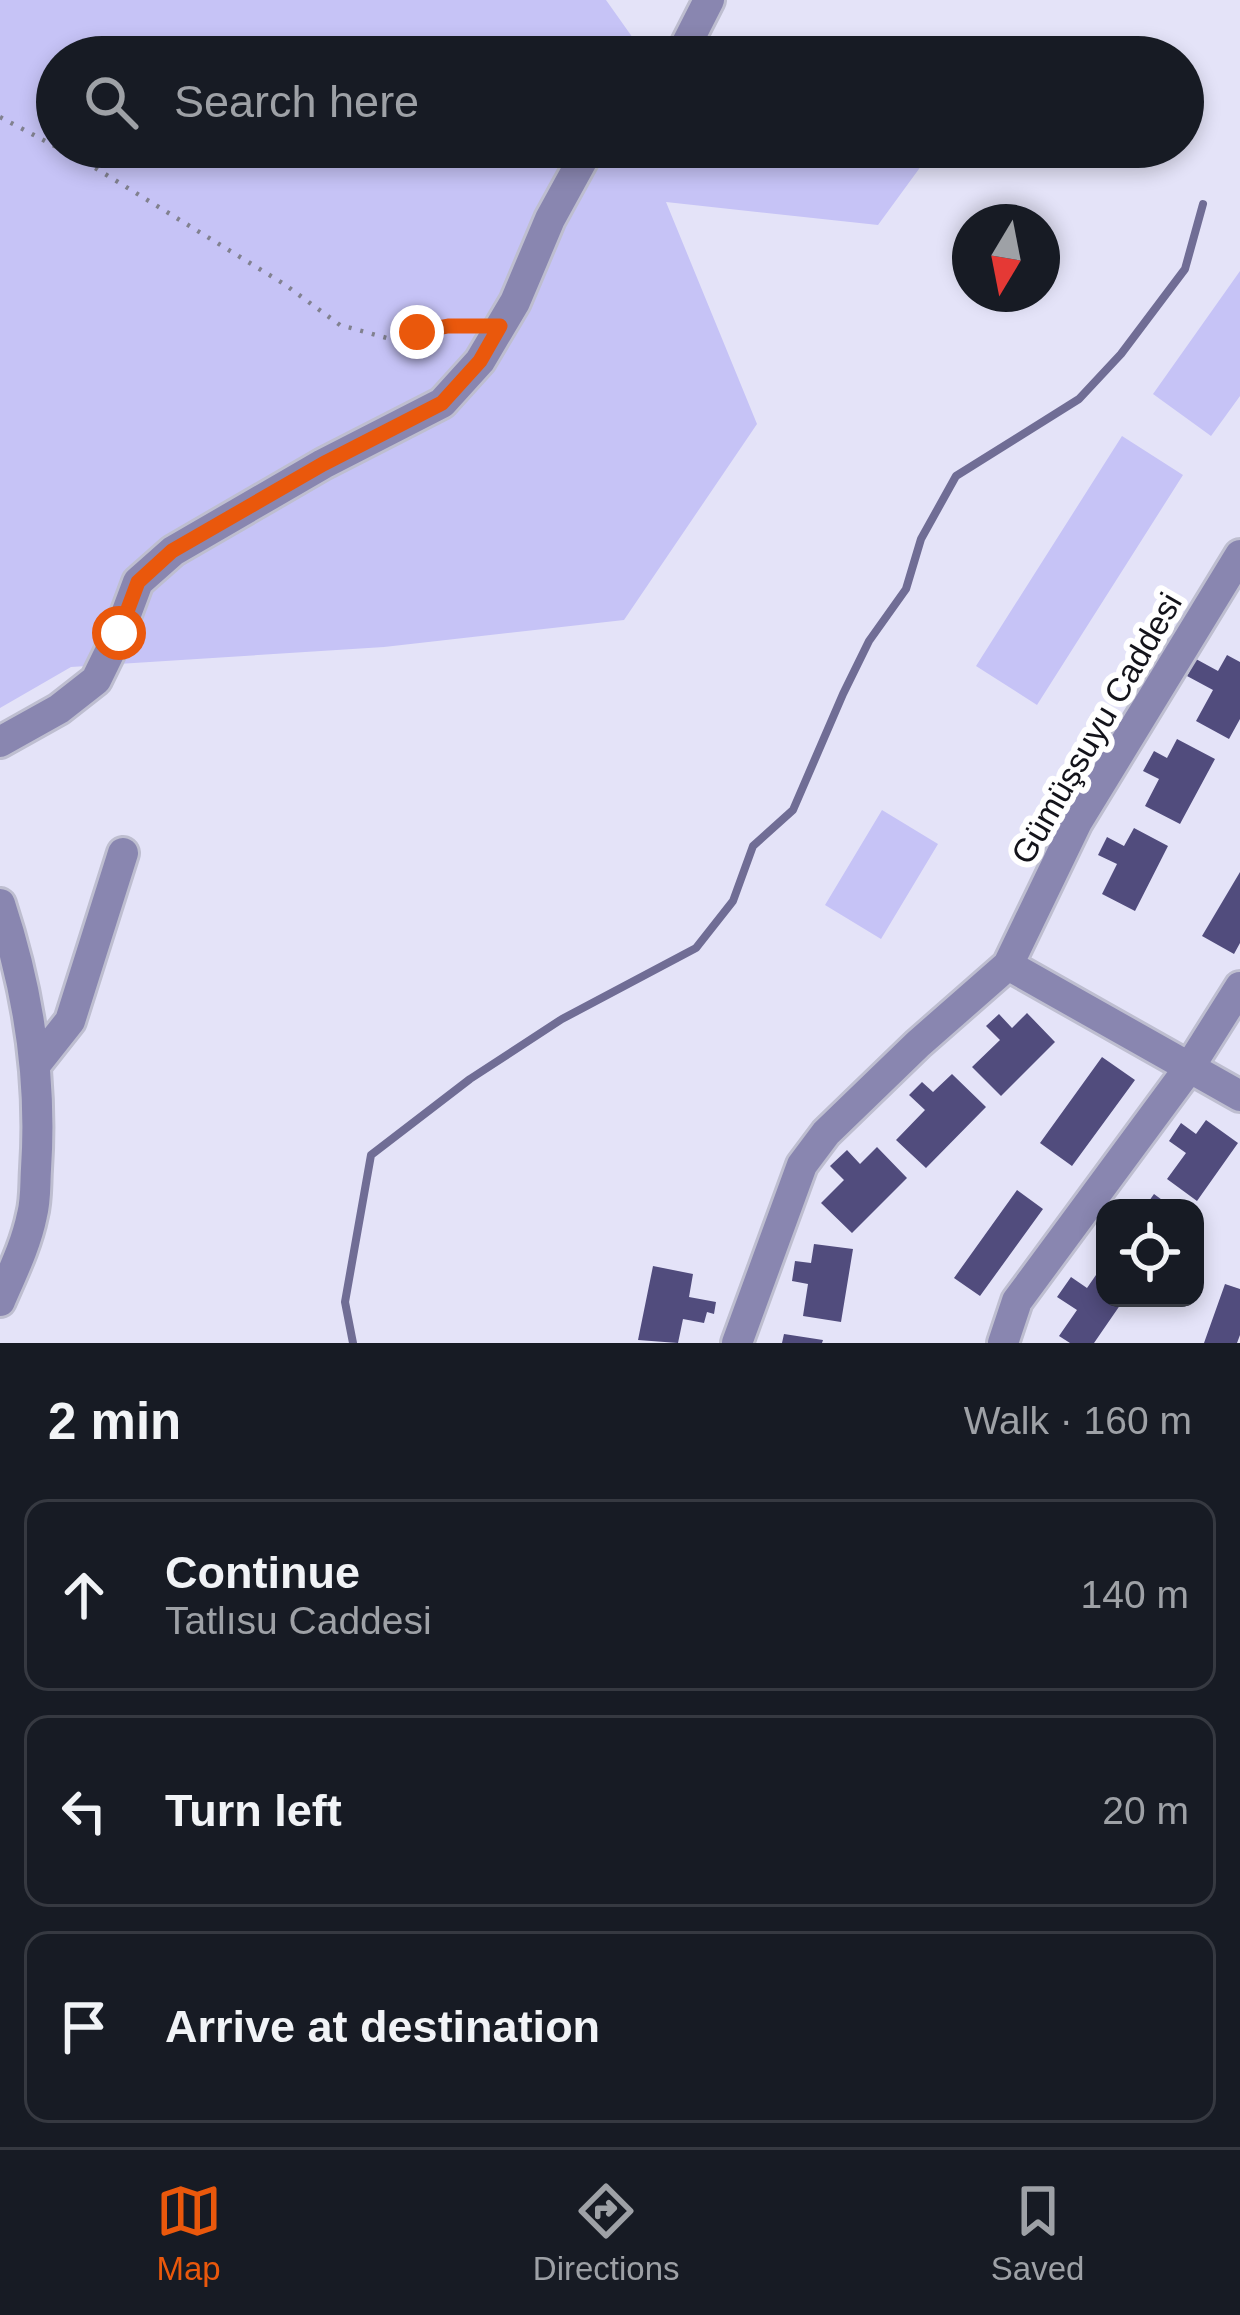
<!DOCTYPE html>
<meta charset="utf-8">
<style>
:root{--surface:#171b24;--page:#20242c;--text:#f1f3f6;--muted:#9ea1a6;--line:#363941;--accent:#ea580c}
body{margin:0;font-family:Arial,sans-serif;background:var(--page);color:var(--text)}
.controls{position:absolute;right:36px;bottom:36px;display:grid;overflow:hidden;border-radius:24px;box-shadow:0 6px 18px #0003}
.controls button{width:108px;height:108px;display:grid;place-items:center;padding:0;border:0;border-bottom:3px solid var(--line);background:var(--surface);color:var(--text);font:60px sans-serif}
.compass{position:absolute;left:952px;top:204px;width:108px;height:108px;border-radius:50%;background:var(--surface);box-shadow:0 6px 18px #0003;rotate:190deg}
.stop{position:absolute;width:36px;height:36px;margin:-27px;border:9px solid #ea580c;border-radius:50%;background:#fff}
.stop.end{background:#ea580c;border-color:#fff;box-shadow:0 3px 12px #0008}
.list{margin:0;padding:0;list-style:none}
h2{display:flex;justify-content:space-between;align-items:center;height:156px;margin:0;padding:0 48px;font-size:51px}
h2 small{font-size:39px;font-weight:400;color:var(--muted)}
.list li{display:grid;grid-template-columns:78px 1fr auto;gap:36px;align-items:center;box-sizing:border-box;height:192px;margin:0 24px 24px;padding:0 24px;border:3px solid var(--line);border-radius:24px}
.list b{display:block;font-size:45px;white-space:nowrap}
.list p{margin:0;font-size:39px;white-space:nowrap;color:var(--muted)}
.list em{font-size:39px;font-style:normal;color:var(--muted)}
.icon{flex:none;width:66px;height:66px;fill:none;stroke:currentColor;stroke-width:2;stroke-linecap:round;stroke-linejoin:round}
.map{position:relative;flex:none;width:1240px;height:1343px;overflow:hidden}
.search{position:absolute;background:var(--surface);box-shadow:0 6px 18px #0003;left:36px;right:36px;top:36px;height:132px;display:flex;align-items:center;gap:30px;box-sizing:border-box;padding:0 42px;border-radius:66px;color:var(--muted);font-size:45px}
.sheet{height:804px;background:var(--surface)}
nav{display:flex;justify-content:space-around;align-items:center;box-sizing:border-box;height:168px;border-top:3px solid var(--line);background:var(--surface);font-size:33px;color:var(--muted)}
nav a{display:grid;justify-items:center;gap:6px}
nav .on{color:var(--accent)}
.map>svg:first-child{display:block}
</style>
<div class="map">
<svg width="1240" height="1343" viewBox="0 0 1240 1343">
<rect width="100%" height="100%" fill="#e4e3f8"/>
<path fill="#c6c3f6" d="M0,0H606L645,55L650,57H57V147H935L878,225L666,202L757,424L624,620L384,647L71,667L0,708Z
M1240,271V396L1211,436L1153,394Z
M1122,436L1183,475L1037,705L976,666Z
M882,810L938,844L881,939L825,905Z"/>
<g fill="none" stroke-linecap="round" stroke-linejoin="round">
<path stroke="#706d95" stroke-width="8" d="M353,1343L345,1302L371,1155L470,1079L562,1019L696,948L733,901L753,846L793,810L843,694L869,641L906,589L921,539L956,476L1079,399L1121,354L1185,269L1203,204"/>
</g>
<path fill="#514c7d" d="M1227,655L1240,662V719L1229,739L1196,721L1213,690L1187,676L1196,659L1218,671Z
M1177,739L1215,759L1180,824L1145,806L1159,779L1143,771L1154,751L1167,758Z
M1134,828L1168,846L1135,911L1102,894L1117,864L1098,855L1107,837L1124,846Z
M1240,872V943L1234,954L1202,936Z
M1027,1013L1055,1042L1001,1096L972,1067L1000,1040L986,1026L999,1014L1012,1028Z
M1102,1057L1135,1080L1072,1166L1040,1143Z
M952,1074L986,1107L926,1168L896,1140L925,1110L909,1095L922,1082L933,1092Z
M1206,1120L1238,1143L1197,1201L1167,1179L1186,1153L1169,1141L1181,1123L1196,1134Z
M877,1147L907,1178L852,1233L821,1203L844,1180L830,1166L847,1150L860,1164Z
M1017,1190L1043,1209L980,1296L954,1278Z
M1154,1194L1173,1208H1144Z
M814,1244L853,1249L841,1322L803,1316L808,1284L792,1281L795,1261L811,1263Z
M653,1266L693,1274L689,1297L716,1302L714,1314L707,1312L704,1323L683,1319L678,1343L638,1340Z
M1096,1275L1105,1281V1298H1125L1094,1343H1070L1059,1336L1077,1310L1057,1297L1071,1277L1087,1288Z
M1225,1284L1240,1289V1335L1237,1343H1204Z
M784,1334L823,1340L822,1343H782Z"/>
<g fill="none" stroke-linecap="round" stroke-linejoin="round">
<defs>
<path id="minor" d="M680,57L709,0
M0,742L59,709L96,680L119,633L138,582L173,551L323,464L442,403L480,361L515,302L550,219L584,157L593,147
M0,904C28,989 42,1080 36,1169C35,1184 36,1200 32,1215C26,1245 12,1273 0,1301
M1008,965L1240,1096
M36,1064L70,1021L123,853
M737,1343L802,1165L826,1133L918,1044L1008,965L1077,822L1240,555
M1003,1343L1017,1301L1189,1068L1240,987"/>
</defs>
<use href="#minor" stroke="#bebed0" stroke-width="36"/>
<path stroke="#81818f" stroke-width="4.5" stroke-dasharray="3 9" stroke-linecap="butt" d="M0,117L92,166L284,284L340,325L387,338L447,327L471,326"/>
<use href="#minor" stroke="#8986b0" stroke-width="30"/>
</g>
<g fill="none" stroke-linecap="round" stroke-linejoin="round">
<path stroke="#ea580c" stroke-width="15" d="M119,633L138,582L172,551L323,464L442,403L480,361L500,326H448L417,332"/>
</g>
<g text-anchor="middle" stroke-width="12" stroke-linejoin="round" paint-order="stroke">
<g font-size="33" fill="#13131a" stroke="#fff">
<text transform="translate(1096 728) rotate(-60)" y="12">Gümüşsuyu Caddesi</text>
</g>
</g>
</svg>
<div class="controls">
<button><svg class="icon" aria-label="locate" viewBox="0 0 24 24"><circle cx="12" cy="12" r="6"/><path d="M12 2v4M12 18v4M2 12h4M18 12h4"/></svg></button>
</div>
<svg class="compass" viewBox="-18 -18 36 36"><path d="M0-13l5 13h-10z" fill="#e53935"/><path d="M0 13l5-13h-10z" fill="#9ea1a6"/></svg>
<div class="stop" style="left:119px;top:633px"></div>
<div class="stop end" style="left:417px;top:332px"></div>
<div class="search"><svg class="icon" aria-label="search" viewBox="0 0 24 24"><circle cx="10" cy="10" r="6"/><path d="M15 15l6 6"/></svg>Search here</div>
</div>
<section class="sheet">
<h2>2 min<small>Walk · 160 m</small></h2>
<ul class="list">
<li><svg class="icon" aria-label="ahead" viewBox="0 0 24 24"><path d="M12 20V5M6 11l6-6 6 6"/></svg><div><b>Continue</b><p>Tatlısu Caddesi</p></div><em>140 m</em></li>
<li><svg class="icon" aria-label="left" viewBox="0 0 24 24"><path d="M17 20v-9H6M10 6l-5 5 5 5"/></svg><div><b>Turn left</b></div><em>20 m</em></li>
<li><svg class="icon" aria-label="arrive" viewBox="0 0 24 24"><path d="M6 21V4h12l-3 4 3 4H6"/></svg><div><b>Arrive at destination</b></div></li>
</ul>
</section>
<nav>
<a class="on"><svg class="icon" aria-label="map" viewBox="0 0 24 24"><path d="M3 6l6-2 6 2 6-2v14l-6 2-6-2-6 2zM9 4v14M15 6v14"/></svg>Map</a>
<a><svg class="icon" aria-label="directions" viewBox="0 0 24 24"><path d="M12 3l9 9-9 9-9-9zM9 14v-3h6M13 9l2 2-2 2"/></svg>Directions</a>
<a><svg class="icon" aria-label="saved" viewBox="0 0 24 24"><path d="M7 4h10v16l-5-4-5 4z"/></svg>Saved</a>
</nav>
